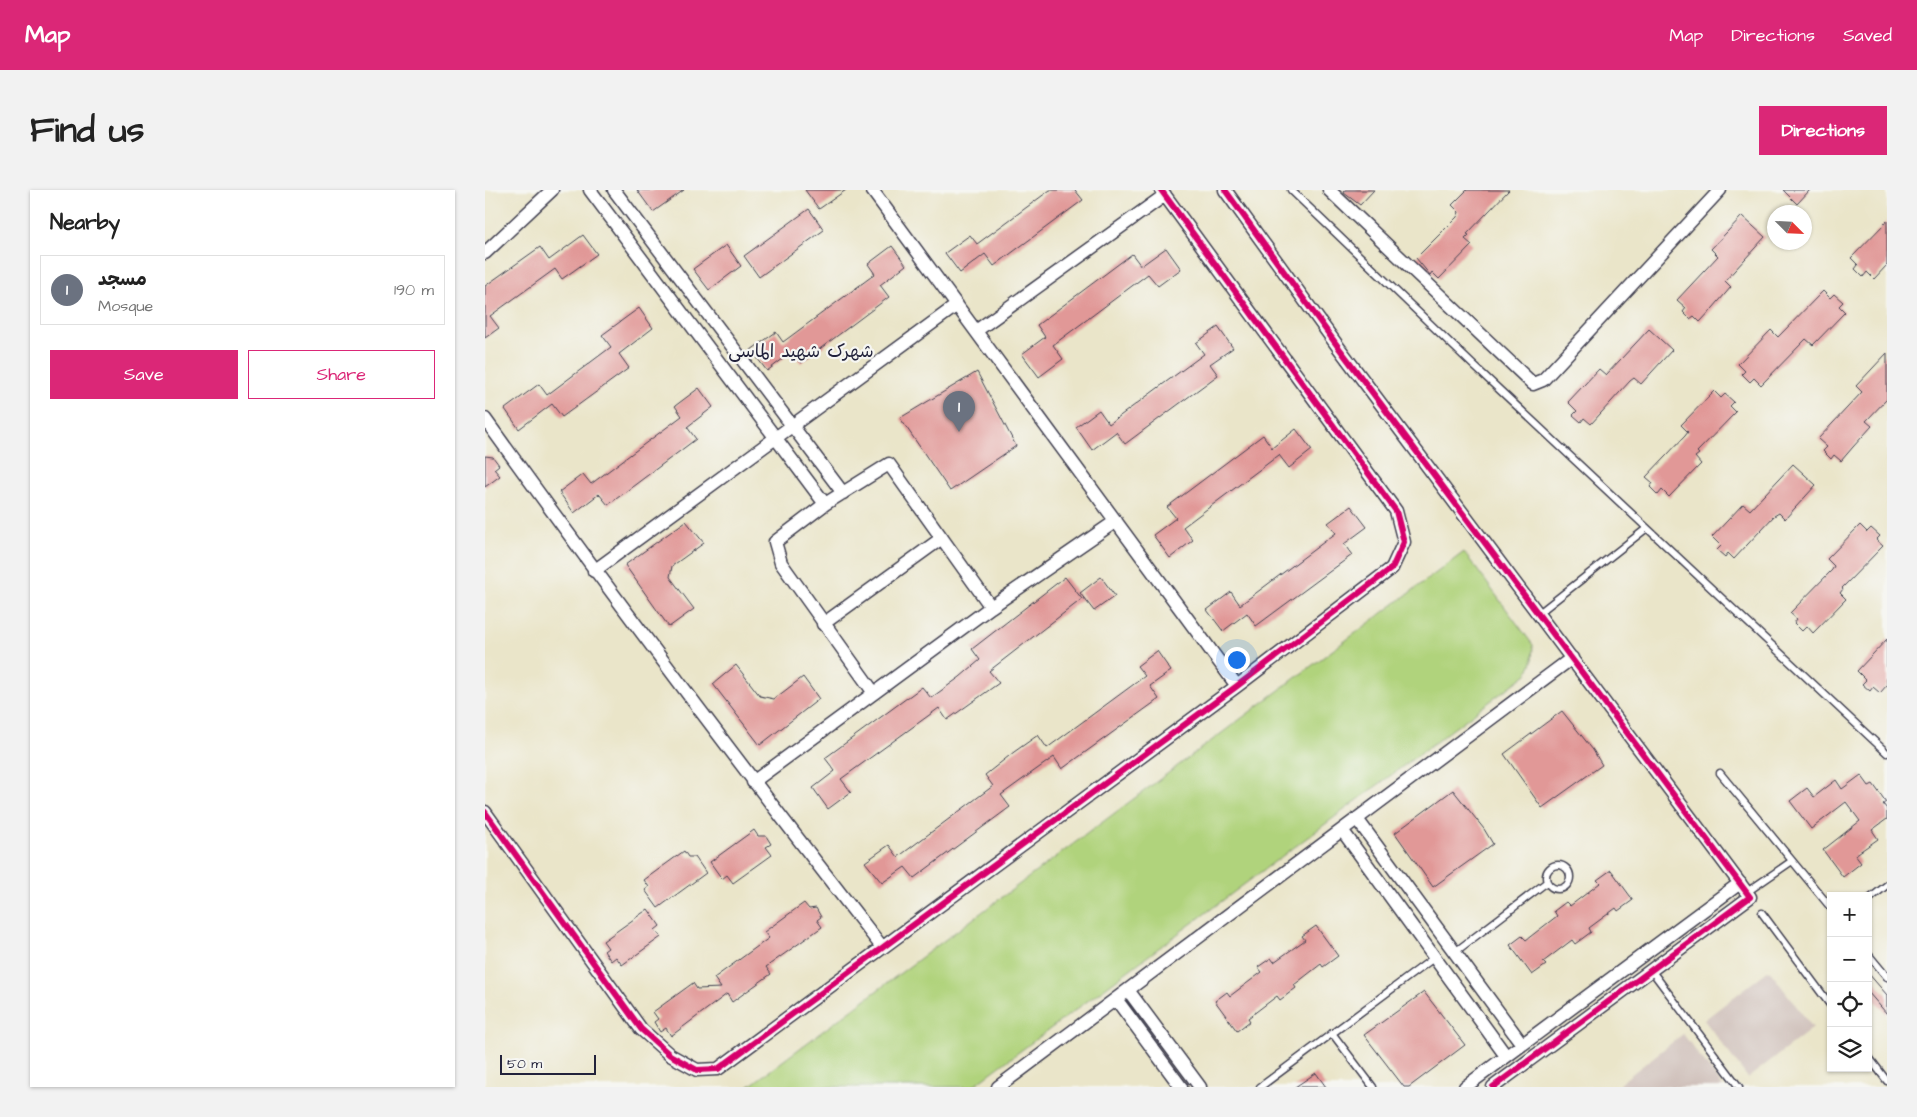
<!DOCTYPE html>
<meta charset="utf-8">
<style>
:root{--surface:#fff;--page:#f2f2f2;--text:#222;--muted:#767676;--line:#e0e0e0;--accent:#db2777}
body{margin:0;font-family:"Architects Daughter","Playpen Sans Arabic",sans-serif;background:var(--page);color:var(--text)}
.controls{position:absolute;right:15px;bottom:15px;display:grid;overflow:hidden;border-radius:0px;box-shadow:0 1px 4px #0004}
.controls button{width:45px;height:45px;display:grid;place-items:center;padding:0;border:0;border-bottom:1px solid var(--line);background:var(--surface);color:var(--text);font:25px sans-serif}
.compass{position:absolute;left:1282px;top:15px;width:45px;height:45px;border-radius:50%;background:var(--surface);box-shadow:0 1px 4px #0004;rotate:114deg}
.scale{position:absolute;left:15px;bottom:12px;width:96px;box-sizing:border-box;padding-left:5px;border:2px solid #22223b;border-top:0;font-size:14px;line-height:18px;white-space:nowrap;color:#22223b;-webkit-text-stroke:4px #f6f6f2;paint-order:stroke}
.you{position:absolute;left:751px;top:469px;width:18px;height:18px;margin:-12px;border:4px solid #fff;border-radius:50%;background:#1a73e8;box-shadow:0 0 0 8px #1a73e833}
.badge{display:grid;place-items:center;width:32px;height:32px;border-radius:50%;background:var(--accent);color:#fff;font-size:16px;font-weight:700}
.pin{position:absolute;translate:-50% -41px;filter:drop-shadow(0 1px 2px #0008)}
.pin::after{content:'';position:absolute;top:26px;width:18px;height:15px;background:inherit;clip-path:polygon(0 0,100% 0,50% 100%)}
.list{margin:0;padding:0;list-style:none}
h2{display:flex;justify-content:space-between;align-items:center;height:65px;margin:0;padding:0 20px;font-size:21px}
h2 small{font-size:16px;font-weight:400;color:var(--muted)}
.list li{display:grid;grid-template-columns:32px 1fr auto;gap:15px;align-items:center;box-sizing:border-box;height:70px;margin:0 10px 10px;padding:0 10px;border:1px solid var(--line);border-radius:0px}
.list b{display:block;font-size:19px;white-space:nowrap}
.list p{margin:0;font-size:16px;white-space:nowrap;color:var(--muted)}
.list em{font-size:16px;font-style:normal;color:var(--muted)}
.actions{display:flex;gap:10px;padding:15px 20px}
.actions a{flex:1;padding:11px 0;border:1px solid var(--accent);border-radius:0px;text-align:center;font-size:18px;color:var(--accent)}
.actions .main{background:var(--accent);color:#fff}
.icon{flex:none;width:28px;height:28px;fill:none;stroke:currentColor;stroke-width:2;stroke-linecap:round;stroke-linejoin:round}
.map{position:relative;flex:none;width:1402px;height:897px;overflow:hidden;border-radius:0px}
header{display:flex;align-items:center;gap:30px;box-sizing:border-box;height:70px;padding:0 25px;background:var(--accent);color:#fff}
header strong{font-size:24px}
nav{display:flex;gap:28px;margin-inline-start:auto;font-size:18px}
.intro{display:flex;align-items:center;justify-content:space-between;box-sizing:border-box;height:120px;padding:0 30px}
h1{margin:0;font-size:35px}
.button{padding:12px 22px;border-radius:0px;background:var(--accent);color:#fff;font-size:18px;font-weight:700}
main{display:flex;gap:30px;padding:0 30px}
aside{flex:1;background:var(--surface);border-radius:0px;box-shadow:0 1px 4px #0004}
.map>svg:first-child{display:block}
</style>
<header>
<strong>Map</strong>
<nav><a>Map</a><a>Directions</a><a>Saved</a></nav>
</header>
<div class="intro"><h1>Find us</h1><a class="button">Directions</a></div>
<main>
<aside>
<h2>Nearby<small></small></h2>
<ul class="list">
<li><span class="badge" style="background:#6b7280">1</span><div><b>مسجد</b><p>Mosque</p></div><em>190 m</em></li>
</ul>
<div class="actions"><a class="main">Save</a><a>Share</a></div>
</aside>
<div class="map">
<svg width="1402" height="897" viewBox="0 0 1402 897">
<rect width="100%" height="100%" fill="#f6f6f2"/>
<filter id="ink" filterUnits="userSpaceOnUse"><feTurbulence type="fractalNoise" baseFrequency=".02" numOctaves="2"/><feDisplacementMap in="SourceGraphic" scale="10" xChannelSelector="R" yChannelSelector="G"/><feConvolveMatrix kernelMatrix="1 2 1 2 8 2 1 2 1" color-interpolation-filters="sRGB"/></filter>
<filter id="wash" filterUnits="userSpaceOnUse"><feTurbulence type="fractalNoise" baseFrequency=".0096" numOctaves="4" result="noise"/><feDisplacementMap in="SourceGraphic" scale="20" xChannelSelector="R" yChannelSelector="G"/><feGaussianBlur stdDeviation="1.12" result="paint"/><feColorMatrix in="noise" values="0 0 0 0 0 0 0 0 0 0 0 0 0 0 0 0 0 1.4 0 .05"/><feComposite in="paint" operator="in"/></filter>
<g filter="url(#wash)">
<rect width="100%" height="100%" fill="#eae5c9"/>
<path fill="#cfc0ba" d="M1284,780L1328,838L1263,888L1219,830Z
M1198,844L1238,897H1136L1134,894Z"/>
<path fill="#b0d37c" stroke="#697a5c" d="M979,362L1048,455L1047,472L1042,484L487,897H263Z"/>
<g id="blocks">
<path fill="#e19897" d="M152,0H199L168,22Z
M320,0H361L334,19Z
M565,0H590L598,10L509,76L500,64L475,83L460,63L485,45L492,54Z
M860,0H889L875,15L859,3Z
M982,0H1024L982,44L984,45L980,49L987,55L954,89L947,82L945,85L931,68L972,27L974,22L967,15Z
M1298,0H1325L1312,14Z
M324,19L339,40L274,87L259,66Z
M1257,26L1280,47L1240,91L1246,97L1228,118L1215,132L1209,126L1205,129L1198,122L1201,118L1192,110L1233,66L1226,59Z
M1402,31V75L1389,89L1382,82L1378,87L1370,79L1373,75L1366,68Z
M98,45L112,64L77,89L70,79L5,126L14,138L0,148V96L55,57L64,70Z
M241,55L256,76L224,100L208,79Z
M407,56L421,75L395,95L404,107L316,173L307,162L282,181L266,160L291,142L298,152L390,84L383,74Z
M681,58L696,79L673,96L663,84L568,155L578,169L554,187L537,164L560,147L552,135L647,64L656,76Z
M1338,101L1345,108L1349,104L1358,112L1354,116L1360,122L1328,155L1321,149L1276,195L1269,188L1265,192L1257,184L1260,181L1253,174L1286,140L1293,147Z
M154,118L168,138L134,164L144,178L77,227L67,214L34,239L20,219L54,194L62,205L126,157L117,145Z
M733,137L748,158L725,174L733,185L640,254L631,242L607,260L591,237L614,220L624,234L719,164L711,153Z
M1164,139L1187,160L1156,194L1149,188L1145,191L1106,234L1099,228L1096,232L1088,225L1092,221L1083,212L1114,179L1121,185Z
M1402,163V209L1381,231L1387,236L1368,257L1356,271L1349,265L1346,269L1338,261L1342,257L1333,249L1377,202L1371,196Z
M492,182L531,256L465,301L415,228Z
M214,198L228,217L202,237L211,249L123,315L114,304L89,323L74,302L98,284L106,294L197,226L190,216Z
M1229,201L1236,208L1240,204L1249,212L1245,216L1251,222L1212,262L1214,264L1210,267L1216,274L1184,307L1177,300L1173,305L1165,297L1168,293L1161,287L1200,246L1203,242L1196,235Z
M811,239L827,260L804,278L794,265L698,337L708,350L685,368L668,345L691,328L682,317L778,245L787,258Z
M0,266L8,267L14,275L9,279L15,286L0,297Z
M1308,274L1331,295L1300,329L1294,323L1289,326L1249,369L1243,363L1240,367L1232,360L1236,356L1227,347L1258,314L1265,320Z
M866,316L882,337L859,354L867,365L771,436L762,423L738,441L722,420L746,402L755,415L851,343L843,333Z
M201,331L219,353L187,376L185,387L209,419L184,437L140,375Z
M1375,335L1382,342L1386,338L1395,346L1391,350L1398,356L1357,398L1358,399L1355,403L1361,409L1328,443L1322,436L1317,441L1309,433L1312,429L1305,423L1347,380L1349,376L1342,369Z
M580,387L597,409L504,481L514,493L462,530L454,518L356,589L366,602L343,619L328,598L350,581L340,568L437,497L446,508L475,487L495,470L487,459Z
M616,387L630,406L609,421L595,403Z
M1402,449V495L1395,503L1388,497L1385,501L1377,494L1381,490L1372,481Z
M672,461L686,481L665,496L674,509L577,579L569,567L545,584L516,605L525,617L429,688L420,677L397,693L380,672L404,655L413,667L508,596L500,585L529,562L553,545L562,558L660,486L652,476Z
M251,475L275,506L289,509L318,487L334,509L275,555L228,494Z
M1077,521L1108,560L1117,575L1057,618L1019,564Z
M1376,585L1384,596L1388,594L1401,612L1398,614L1402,619V629L1387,640L1393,649L1370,665L1376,673L1358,687L1338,660L1375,631L1361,612L1326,639L1305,611L1322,598L1329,607L1351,590L1357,599Z
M968,600L999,639L1008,654L948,697L910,643Z
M269,640L273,646H281L286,654L281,657L287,665L248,693L242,685L237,689L225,672Z
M199,661L203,667H210L221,683L173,718L160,700L164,697L159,690Z
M1126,680L1148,710L1133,721L1131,718L1104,738L1106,742L1090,754L1087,750L1058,772L1061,775L1047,785L1025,755L1037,746L1041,750L1072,726L1069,721L1081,712L1085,716L1115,693L1112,690Z
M319,713L324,719L331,718L336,727L332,730L337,737L281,777L286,784L247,812L242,804L186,846L181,838L175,842L169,832L173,829L168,822L208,793L212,799L236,798L229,788L284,748L279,742Z
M163,719L175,736L170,740L176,747L137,775L131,767L126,771L119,761L123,758L118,751Z
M831,736L853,766L838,777L836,774L809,795L811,798L795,810L792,806L763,828L765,831L752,841L730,811L742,802L745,806L777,782L773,777L786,768L789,772L820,750L817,746Z
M1383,783L1402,805V824L1383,802Z
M939,802L980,855L924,897H919L879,845Z
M831,883L841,897H810Z"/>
</g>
</g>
<g filter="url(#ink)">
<use href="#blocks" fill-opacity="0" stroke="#403f50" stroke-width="1"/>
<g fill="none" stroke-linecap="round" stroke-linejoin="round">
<defs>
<path id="lane" d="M806,0L987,174L1402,563
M1054,423L1162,338
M1235,583L1346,718
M1061 687a12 12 0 1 1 24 0a12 12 0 1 1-24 0Z
M1262,702L1307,671
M1383,710L1402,695
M1277,723L1346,816
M970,762L1062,692
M1383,764L1402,787
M1166,780L1254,897
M847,843L888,897
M1383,866L1402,891
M775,897L950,767"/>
<path id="street" d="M105,0L340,314
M129,0L358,303
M387,0L752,496
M740,0L854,158L1265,707L1008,897
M844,0L1048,194L1058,190L1235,0
M0,63L67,0
M491,141L680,5
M0,229C129,408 262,584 397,757
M109,381L472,115
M338,434L457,348
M389,503L296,373L290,352L340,314L404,274L506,417
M268,592L506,417L631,331
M0,622L156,839L185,865L212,880L233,879L752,496L907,378L919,352L911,321L676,0
M872,629L1037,854
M857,640L1021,866
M643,800L715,897
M631,809L696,897
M513,897L1087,468
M980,897L1255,693"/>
</defs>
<use href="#lane" stroke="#403f50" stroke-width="9"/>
<use href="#street" stroke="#403f50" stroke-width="15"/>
<use href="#lane" stroke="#fff" stroke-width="6"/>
<use href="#street" stroke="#fff" stroke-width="12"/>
<defs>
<path id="cycleway" d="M740,0L854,158L1265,707L1008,897
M0,622L156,839L185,865L212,880L233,879L752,496L907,378L919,352L911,321L676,0"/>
</defs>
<use href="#cycleway" stroke="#f6f6f2" stroke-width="9"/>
<use href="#cycleway" stroke="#d6006c" stroke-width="6"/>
</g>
</g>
<g text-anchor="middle" stroke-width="4.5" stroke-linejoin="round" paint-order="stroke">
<g font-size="18" fill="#22223b" stroke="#f6f6f2">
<text x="316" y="167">شهرک شهید الماسی</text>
</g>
</g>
</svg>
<div class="controls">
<button>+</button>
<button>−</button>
<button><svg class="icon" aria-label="locate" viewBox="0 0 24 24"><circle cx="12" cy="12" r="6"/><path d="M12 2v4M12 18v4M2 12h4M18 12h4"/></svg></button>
<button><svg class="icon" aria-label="layers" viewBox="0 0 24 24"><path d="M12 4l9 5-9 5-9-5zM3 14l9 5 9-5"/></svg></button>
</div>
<svg class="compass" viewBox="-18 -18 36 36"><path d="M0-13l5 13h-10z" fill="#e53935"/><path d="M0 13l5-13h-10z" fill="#767676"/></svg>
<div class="scale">50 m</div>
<div class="you"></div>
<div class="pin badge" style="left:474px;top:242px;background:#6b7280">1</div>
</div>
</main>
